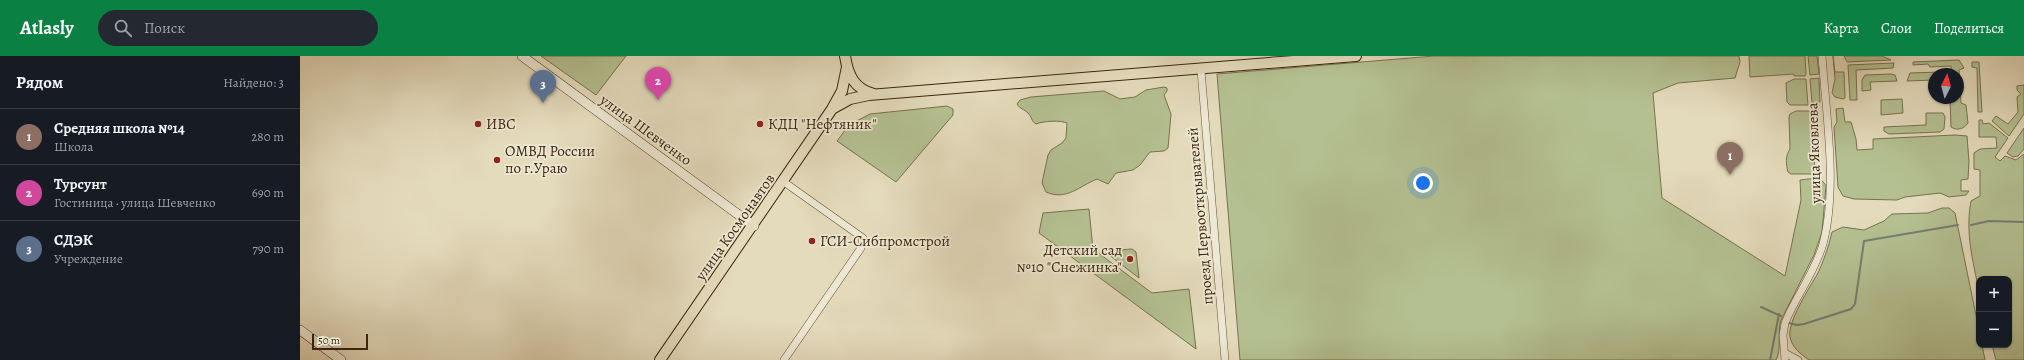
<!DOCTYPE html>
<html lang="ru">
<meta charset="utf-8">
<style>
:root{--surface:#171b24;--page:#242831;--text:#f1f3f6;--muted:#9ea1a6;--line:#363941;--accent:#0b8043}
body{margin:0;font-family:Alegreya,serif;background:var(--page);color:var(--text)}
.controls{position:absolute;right:12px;bottom:12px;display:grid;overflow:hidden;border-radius:8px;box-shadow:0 1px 3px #0004}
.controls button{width:36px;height:36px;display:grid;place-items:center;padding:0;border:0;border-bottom:1px solid var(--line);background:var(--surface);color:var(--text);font:20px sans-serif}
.compass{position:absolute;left:1628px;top:12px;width:36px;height:36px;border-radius:50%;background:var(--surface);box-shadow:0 1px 3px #0004;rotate:6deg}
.scale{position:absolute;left:12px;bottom:10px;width:56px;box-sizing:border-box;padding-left:4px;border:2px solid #3d250c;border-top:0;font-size:11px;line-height:14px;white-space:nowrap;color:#3d250c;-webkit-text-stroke:3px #ede8d3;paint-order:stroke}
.you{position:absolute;left:1123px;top:127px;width:14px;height:14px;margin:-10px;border:3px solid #fff;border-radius:50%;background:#1a73e8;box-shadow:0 0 0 6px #1a73e833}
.badge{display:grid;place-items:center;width:26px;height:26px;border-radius:50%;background:var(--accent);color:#fff;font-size:13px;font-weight:700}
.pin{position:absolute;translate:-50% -33px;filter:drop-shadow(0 1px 2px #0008)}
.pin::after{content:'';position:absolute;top:21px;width:14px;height:12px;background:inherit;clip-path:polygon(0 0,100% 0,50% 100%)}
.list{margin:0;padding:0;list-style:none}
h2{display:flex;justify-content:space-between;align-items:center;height:52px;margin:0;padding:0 16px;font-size:17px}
h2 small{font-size:13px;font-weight:400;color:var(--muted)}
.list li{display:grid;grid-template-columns:26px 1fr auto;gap:12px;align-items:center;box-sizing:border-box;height:56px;padding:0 16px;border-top:1px solid var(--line)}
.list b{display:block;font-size:15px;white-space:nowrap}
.list p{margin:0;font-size:13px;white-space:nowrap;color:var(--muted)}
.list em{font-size:13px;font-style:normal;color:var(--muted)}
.icon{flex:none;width:22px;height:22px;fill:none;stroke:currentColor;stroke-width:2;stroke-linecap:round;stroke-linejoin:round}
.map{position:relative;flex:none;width:1724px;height:304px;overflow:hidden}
header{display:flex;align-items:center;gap:24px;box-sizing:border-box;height:56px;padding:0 20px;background:var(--accent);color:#fff}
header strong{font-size:19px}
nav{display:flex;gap:22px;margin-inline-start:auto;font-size:14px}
.search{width:280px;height:36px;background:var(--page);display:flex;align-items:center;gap:10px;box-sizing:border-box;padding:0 14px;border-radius:22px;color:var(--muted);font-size:15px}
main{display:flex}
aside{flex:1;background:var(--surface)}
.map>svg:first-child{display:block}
</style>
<header>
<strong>Atlasly</strong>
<div class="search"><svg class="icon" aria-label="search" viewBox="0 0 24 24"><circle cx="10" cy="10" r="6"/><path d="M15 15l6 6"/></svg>Поиск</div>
<nav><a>Карта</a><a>Слои</a><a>Поделиться</a></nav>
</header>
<main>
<aside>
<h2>Рядом<small>Найдено: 3</small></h2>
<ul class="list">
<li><span class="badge" style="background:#8d6e63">1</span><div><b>Средняя школа №14</b><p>Школа</p></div><em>280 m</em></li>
<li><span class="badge" style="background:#d1479c">2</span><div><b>Турсунт</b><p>Гостиница · улица Шевченко</p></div><em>690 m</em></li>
<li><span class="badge" style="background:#5c6f8a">3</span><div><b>СДЭК</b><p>Учреждение</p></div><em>790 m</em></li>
</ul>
</aside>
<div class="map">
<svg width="1724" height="304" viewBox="0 0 1724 304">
<rect width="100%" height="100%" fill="#e4dbbc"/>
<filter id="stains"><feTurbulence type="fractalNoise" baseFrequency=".005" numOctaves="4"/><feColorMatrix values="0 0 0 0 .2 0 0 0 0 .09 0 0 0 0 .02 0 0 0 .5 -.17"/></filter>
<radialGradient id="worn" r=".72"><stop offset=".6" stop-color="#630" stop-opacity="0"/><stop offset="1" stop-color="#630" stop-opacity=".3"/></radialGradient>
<path fill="#b4c091" stroke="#78724e" d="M241,0H326L296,39Z
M1134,0H1439L1440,6L1435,22L1378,27L1353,37L1362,142L1485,220L1501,144L1500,124C1509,123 1522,120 1526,130L1522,176L1514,199L1481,264C1477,276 1482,294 1476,304H940L917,18Z
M1449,0H1505L1506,18L1505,20H1494V18L1450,21Z
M1508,0H1517L1519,18L1510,19Z
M1533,0L1535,16H1544L1545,42L1543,43L1535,41L1532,37L1535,23Z
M1544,0H1582L1591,4L1547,6Z
M1659,4L1664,12L1659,14L1661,47L1666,49L1668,67C1664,73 1657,75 1651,71L1650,42H1658V18H1651V10L1630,11L1628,8L1613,9V6Z
M1672,6H1679L1682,56H1678L1677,12L1672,11Z
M1594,7L1593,12L1556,14L1557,44H1550L1548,9Z
M1641,16L1645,18H1634V28V24L1607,25L1610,17Z
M1591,18L1595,19L1597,25L1570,26L1571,34L1562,35V24L1565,19Z
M1519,22L1520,46L1512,47L1510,23Z
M1494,23H1506L1508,49H1490L1487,46L1486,27Z
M1724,29V58L1709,80L1692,65L1696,60L1708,68L1718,56L1717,41L1721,38L1717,34V30Z
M864,31L867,32V35L864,39L871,58L868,92L864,95L850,96L840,109L833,114L816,117L808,128L797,123C779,130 767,145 746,136L742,127L748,99L751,94L762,87L766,82L767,67C761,64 743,65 736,68C731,65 732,61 728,57C724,53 720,53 717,48L720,44L731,41L804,35L820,43L835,41L846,34Z
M1602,43L1603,57L1581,59V44Z
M647,50L653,53V59L596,126L537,85L549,69L570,58Z
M1543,52L1545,66H1551L1556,83L1557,94L1573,93V83L1655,79L1667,80L1669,106L1668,123L1661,124V135H1669L1666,139L1649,141L1640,137L1605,141L1597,144L1554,143L1543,140L1538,131L1534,71L1537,66L1536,53Z
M1496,55H1509L1512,65L1515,118H1491L1488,116C1486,109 1485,100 1490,93L1489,61L1490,58Z
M1626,57H1643L1645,61L1644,73L1640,76L1589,78L1584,75V71L1626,69Z
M1679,64H1682L1683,68L1689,67L1708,82L1695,101L1700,105L1705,100L1716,104L1724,98V304H1696L1692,289H1709V223H1679V236C1673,204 1665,177 1671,145L1680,140V114L1674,113V97L1680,93L1697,92L1696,81H1679Z
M1724,72V93L1718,100L1713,101L1707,97Z
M1642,152H1649L1655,157L1679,274V289H1682L1685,304H1509C1501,298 1492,292 1490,281C1487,266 1510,231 1518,217C1524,204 1529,190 1532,176L1543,171L1564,174L1584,165L1592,158L1628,157Z
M789,153L793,193L852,237L889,233L896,293L739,177L743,157Z
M832,193L836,196L839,222L804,195Z"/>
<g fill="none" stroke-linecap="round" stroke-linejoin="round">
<path stroke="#747e73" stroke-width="2" d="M1671,169L1689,165L1724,166
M1461,251L1481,260
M1489,267L1497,269L1504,268L1551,253L1555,248L1564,185L1658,169
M1470,304L1479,258"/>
<defs>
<path id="street" d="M901,14L925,304
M484,126L563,182L561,192L484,304
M1485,297L1498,304
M1485,304L1483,279L1485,267C1496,240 1515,216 1523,188C1538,132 1526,58 1522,0"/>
<path id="secondary" d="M222,0L454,170
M0,274L41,304"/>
<path id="primary" d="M545,0C548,19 554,33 574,38
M532,53L550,43L569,39L1056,0
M360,304L532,53L542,35L547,11"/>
</defs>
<use href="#street" stroke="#675238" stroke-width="8"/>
<use href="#secondary" stroke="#3d250c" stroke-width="10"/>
<use href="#primary" stroke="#3d250c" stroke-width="12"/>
<use href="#street" stroke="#ede8d3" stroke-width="7"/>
<use href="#secondary" stroke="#ede8d3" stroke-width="9"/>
<use href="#primary" stroke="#e4dbbc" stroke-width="10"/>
</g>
<g fill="#8f2418" stroke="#ede8d3" stroke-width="1.5">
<circle cx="178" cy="68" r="4"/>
<circle cx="460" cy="68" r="4"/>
<circle cx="197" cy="104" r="4"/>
<circle cx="512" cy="185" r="4"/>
<circle cx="830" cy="203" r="4"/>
</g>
<g text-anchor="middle" stroke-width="3.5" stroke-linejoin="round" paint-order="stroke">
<g font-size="15" fill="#3d250c" stroke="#ede8d3" text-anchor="start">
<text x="186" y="73">ИВС</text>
<text x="468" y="73">КДЦ "Нефтяник"</text>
<text x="205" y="100">ОМВД России<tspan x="205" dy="17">по г.Ураю</tspan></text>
<text x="520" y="190">ГСИ-Сибпромстрой</text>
<text x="822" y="199" text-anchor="end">Детский сад<tspan x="822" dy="17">№10 "Снежинка"</tspan></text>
</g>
<g font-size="15" fill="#3d250c" stroke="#ede8d3">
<text transform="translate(346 74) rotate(36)" y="5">улица Шевченко</text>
<text transform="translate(1514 97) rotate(-92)" y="5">улица Яковлева</text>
<text transform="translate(900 160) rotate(-95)" y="5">проезд Первооткрывателей</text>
<text transform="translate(435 171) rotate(-55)" y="5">улица Космонавтов</text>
</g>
</g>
<rect width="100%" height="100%" filter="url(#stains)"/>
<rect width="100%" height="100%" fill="url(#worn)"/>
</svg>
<div class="controls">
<button>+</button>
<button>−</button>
</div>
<svg class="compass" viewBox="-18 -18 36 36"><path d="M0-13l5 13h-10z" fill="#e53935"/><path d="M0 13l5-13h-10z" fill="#9ea1a6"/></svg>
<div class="scale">50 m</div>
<div class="you"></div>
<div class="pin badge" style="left:1430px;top:119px;background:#8d6e63">1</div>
<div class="pin badge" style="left:358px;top:44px;background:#d1479c">2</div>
<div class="pin badge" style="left:243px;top:47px;background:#5c6f8a">3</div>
</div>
</main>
